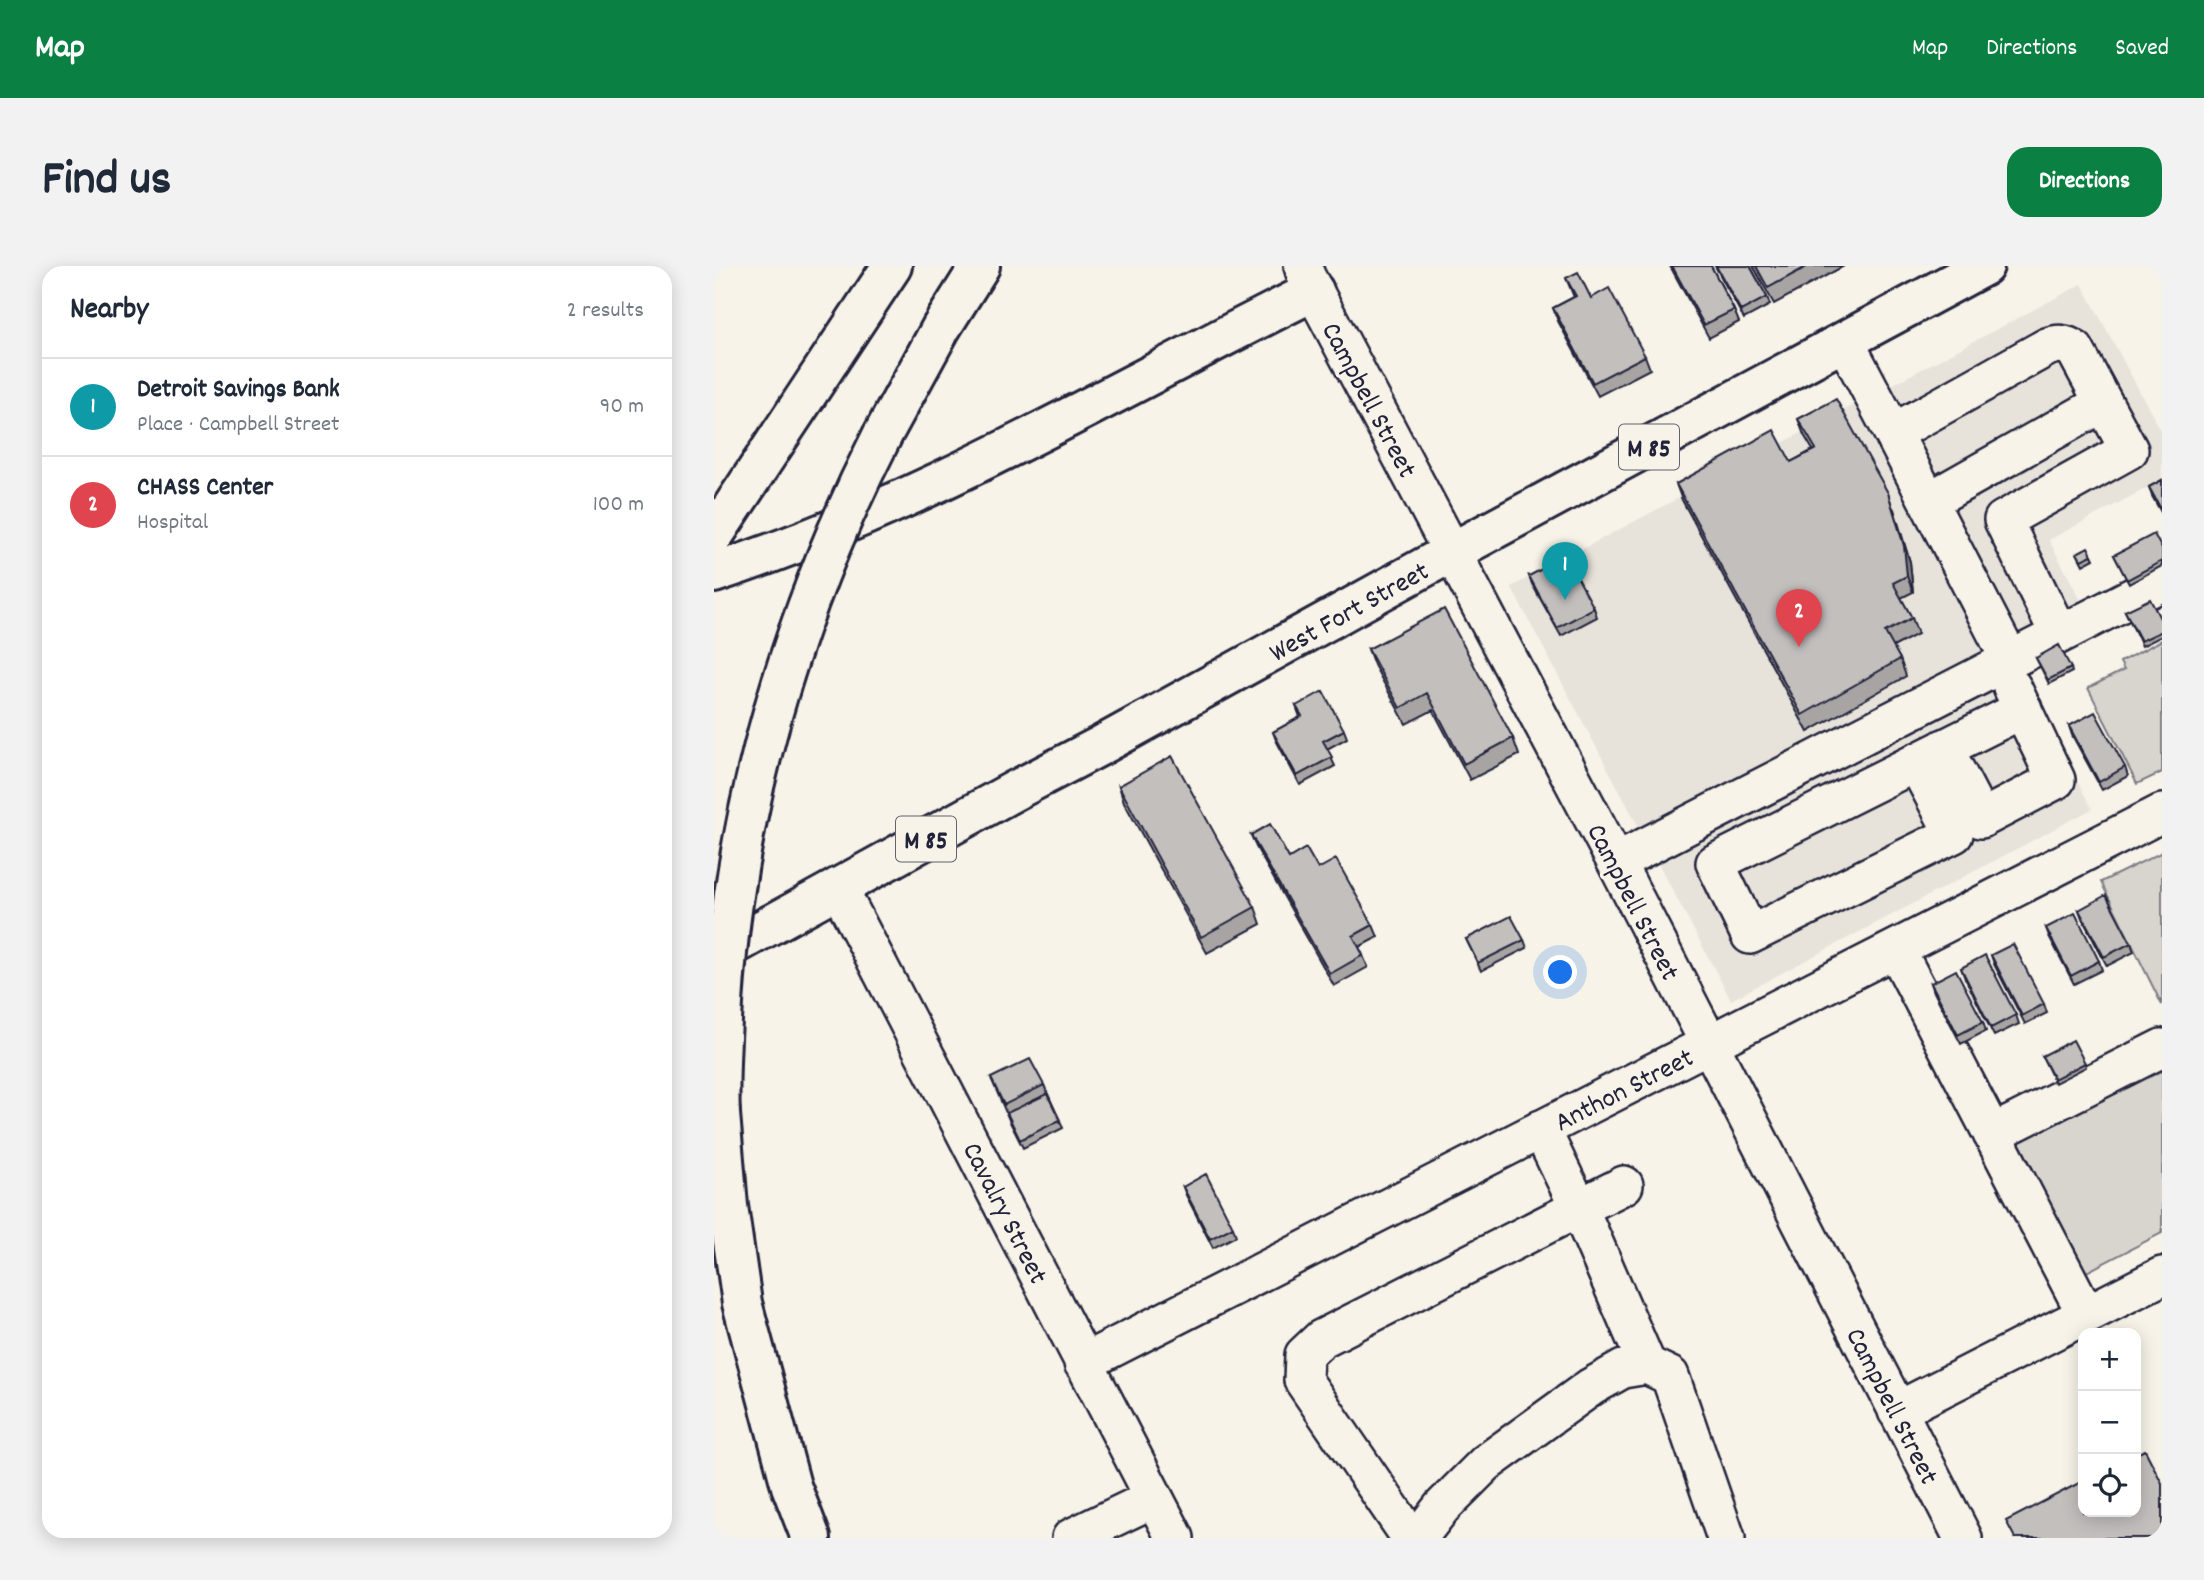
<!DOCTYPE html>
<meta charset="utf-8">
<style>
:root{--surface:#fff;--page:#f2f2f3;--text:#1f2937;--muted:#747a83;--line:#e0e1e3;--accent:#0b8043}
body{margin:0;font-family:Dekko,sans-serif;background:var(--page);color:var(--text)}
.controls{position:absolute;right:21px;bottom:21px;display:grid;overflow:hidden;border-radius:14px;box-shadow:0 4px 18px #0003}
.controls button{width:63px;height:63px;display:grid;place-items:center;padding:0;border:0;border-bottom:2px solid var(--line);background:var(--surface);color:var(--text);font:35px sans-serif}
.you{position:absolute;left:847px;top:707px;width:24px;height:24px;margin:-18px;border:5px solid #fff;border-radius:50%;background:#1a73e8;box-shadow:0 0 0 10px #1a73e833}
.badge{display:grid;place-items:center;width:46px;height:46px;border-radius:50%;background:var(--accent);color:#fff;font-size:23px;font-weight:700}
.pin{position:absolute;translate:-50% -58px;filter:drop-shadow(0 2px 4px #0008)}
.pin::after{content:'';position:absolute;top:37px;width:24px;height:21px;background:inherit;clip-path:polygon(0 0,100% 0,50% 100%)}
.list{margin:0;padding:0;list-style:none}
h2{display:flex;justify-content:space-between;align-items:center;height:91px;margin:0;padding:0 28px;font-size:30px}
h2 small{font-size:23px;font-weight:400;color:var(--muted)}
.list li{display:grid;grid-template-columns:46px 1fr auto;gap:21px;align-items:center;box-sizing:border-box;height:98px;padding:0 28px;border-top:2px solid var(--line)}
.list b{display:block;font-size:26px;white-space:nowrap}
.list p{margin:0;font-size:23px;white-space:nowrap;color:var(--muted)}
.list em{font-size:23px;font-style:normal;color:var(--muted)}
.icon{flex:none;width:38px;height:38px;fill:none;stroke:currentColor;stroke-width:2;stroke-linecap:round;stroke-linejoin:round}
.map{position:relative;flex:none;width:1448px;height:1272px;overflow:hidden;border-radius:21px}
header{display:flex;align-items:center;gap:42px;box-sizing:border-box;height:98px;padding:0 35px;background:var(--accent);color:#fff}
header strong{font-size:33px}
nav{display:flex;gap:38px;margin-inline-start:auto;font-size:24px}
.intro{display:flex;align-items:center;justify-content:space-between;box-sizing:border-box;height:168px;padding:0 42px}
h1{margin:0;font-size:49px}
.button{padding:18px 32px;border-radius:21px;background:var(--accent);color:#fff;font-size:24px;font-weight:700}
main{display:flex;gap:42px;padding:0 42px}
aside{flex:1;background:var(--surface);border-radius:21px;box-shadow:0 4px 18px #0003}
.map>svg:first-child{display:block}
</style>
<header>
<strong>Map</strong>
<nav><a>Map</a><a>Directions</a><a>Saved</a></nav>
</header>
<div class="intro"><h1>Find us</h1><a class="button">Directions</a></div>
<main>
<aside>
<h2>Nearby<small>2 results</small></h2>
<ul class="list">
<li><span class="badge" style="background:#0f9aa8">1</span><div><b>Detroit Savings Bank</b><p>Place · Campbell Street</p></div><em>90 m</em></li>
<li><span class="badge" style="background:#e0444e">2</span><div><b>CHASS Center</b><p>Hospital</p></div><em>100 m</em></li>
</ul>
</aside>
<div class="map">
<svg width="1448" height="1272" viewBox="0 0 1448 1272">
<rect width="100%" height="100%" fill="#f7f3e8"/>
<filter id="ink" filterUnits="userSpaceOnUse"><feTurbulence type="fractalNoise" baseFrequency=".0143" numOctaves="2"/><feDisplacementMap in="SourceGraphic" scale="14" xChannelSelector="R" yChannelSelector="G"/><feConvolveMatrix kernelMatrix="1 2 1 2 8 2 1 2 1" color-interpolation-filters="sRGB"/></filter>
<g filter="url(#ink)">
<path fill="#e7e3db" d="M1368,18L1448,167V214L1335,274L1381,361L1303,402L1378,543L1017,734L797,321Z"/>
<path fill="#d8d5cf" stroke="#7d7c85" stroke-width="2" d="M1448,374V506L1423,518L1374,422L1410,404L1406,396Z
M1448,586V739L1387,616Z
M1448,792V967L1363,1011L1291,872Z"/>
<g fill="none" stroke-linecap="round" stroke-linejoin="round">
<defs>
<path id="minor" d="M589,0L592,10L902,596L1249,1272
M1131,76L1179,167
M1215,235L1389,137
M1296,394L1179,167L1333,81C1344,77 1351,77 1361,84L1415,184L1289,254L1345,368
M1230,482L1267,553L1342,514L1298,421
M1202,496L1240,568L1036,669L1001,597L1309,443
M902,596L1448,316
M124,621L461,1272
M1182,683L1372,1048
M827,863L865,942L933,1099
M1278,868L1448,782
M369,1097L1448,547
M1183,1145L1448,1010
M357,1272L440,1232
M697,1272L589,1114L590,1089L607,1073L910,919
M704,1272L728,1241L772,1197L877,1121L909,1103L933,1099L956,1110L1012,1272"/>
<path id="major" d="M0,690L300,525L386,480L738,286L1270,0"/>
<path id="highway" d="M168,170L227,62L266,0
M0,269L178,0
M0,307C211,238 402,123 600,25
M6,848L14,940L28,1037L77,1220L97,1272"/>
</defs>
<use href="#minor" stroke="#22223b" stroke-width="42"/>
<use href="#major" stroke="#22223b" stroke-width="44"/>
<use href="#highway" stroke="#22223b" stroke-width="44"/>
<use href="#minor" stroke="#f7f3e8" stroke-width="37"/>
<use href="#major" stroke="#f7f3e8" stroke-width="38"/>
<use href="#highway" stroke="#f7f3e8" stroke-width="38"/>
<defs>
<path id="highway-bridge" d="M6,848C4,811 7,774 9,737C21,539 78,346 168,170"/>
</defs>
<use href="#highway-bridge" stroke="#22223b" stroke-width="44" stroke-linecap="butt"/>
<use href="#highway-bridge" stroke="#f7f3e8" stroke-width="38"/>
</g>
<path fill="#a7a4a3" stroke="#22223b" stroke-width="2" d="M956,0H997L1020,44L1025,56L995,72Z
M1001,0H1036L1053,31L1056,39L1030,53Z
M1039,0H1130L1060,38Z
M852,12L877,32L931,90L936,103L884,130L844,55L839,42L860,31Z
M1084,153L1180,243L1196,296L1199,326L1187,332L1198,352L1204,368L1179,381L1186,393L1192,410L1094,466L968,234L962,218L1077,196L1099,184L1090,169Z
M1448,214V248L1438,230L1435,221Z
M1448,283V300L1415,318L1400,289Z
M1363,287L1378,289L1380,293L1369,299Z
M815,310L880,342L883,351L847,370L818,318Z
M1411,345L1448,356V370L1428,380Z
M654,383L799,472L805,489L756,514L719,444L692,458L660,399Z
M1322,392L1357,402L1358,406L1335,418Z
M582,440L630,464L633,472L613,483L621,500L586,519L562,474L559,466L586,451Z
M1355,460L1411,501L1414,510L1388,524L1358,469Z
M405,520L541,641L547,658L493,687L410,536Z
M537,569L575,592L604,603L659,659L664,671L645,681L654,701L620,720L542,581Z
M1365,644L1417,677L1420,686L1393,700L1368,652Z
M1332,662L1385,695L1388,704L1360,718L1335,670Z
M752,673L810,674L813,682L767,705Z
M1277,689L1330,738L1333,747L1311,758L1280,698Z
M1247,702L1302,749L1305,758L1280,770L1250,710Z
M1217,717L1269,756L1272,765L1247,778L1220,726Z
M1328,790L1371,797L1372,801L1341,817Z
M277,812L330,819L349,862L309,882L296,856Z
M469,921L519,961L522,970L499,982L472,929Z"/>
<path fill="#888684" stroke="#22223b" stroke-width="2" d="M1174,227L1196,296L1199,326L1193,310Z"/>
<path fill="#c2bfbd" stroke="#22223b" stroke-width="2" d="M958,0H997L1020,44L990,59Z
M1002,0H1036L1053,31L1027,45Z
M1042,0H1094L1054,22Z
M864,6L877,32L895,22L931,90L879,117L839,42L862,30L852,12Z
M1122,133L1174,227L1190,280L1193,310L1179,317L1198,352L1171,366L1186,393L1088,449L962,218L1060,164L1077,196L1102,183L1084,153Z
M1448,214V245L1435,221Z
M1440,268L1448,283V295L1413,314L1400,289Z
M1374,281L1378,289L1367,294L1363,287Z
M852,290L880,342L843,362L815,310Z
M1436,333L1448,356V365L1427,375L1411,345Z
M730,343L799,472L750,498L713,427L686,442L654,383Z
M1345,379L1357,402L1334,414L1322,392Z
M609,425L630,464L609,475L618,491L583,510L559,466L588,450L582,440Z
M1381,446L1411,501L1385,516L1355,460Z
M458,490L541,641L487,671L405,520Z
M556,558L575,592L592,582L604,603L622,593L659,659L639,670L649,689L616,708L537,569Z
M1392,629L1417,677L1390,691L1365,644Z
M1361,647L1385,695L1357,710L1332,662Z
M797,650L810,674L764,697L752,673Z
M1299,678L1330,738L1308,750L1277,689Z
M1271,689L1302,749L1277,762L1247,702Z
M1242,704L1269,756L1244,769L1217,717Z
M1359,774L1371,797L1340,813L1328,790Z
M316,793L330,819L290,839L277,812Z
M333,828L346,854L306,874L293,847Z
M492,908L519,961L496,973L469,921Z
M1431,1184L1448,1217V1272H1301L1292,1255L1369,1215V1246H1422V1188Z"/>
</g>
<g text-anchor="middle" stroke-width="7" stroke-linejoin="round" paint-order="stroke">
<g fill="#f7f3e8" stroke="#62616f" stroke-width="2">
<rect x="905" y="158.5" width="60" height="45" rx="5"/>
<rect x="182" y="550.5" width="60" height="45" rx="5"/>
</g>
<g font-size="26" font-weight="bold" fill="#22223b">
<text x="935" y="190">M 85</text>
<text x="212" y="582">M 85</text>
</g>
<g font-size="28" fill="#22223b" stroke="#f7f3e8">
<text transform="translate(657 133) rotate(62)" y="10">Campbell Street</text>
<text transform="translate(634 344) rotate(-29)" y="10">West Fort Street</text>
<text transform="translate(921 635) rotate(63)" y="10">Campbell Street</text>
<text transform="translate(909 822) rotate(-27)" y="10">Anthon Street</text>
<text transform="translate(293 946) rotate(63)" y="10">Cavalry Street</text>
<text transform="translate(1180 1139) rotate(63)" y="10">Campbell Street</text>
</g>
</g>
</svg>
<div class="controls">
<button>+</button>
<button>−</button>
<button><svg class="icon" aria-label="locate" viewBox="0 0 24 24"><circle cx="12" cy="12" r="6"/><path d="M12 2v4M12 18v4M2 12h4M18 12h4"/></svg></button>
</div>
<div class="you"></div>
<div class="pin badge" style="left:851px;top:334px;background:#0f9aa8">1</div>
<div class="pin badge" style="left:1085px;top:381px;background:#e0444e">2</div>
</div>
</main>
